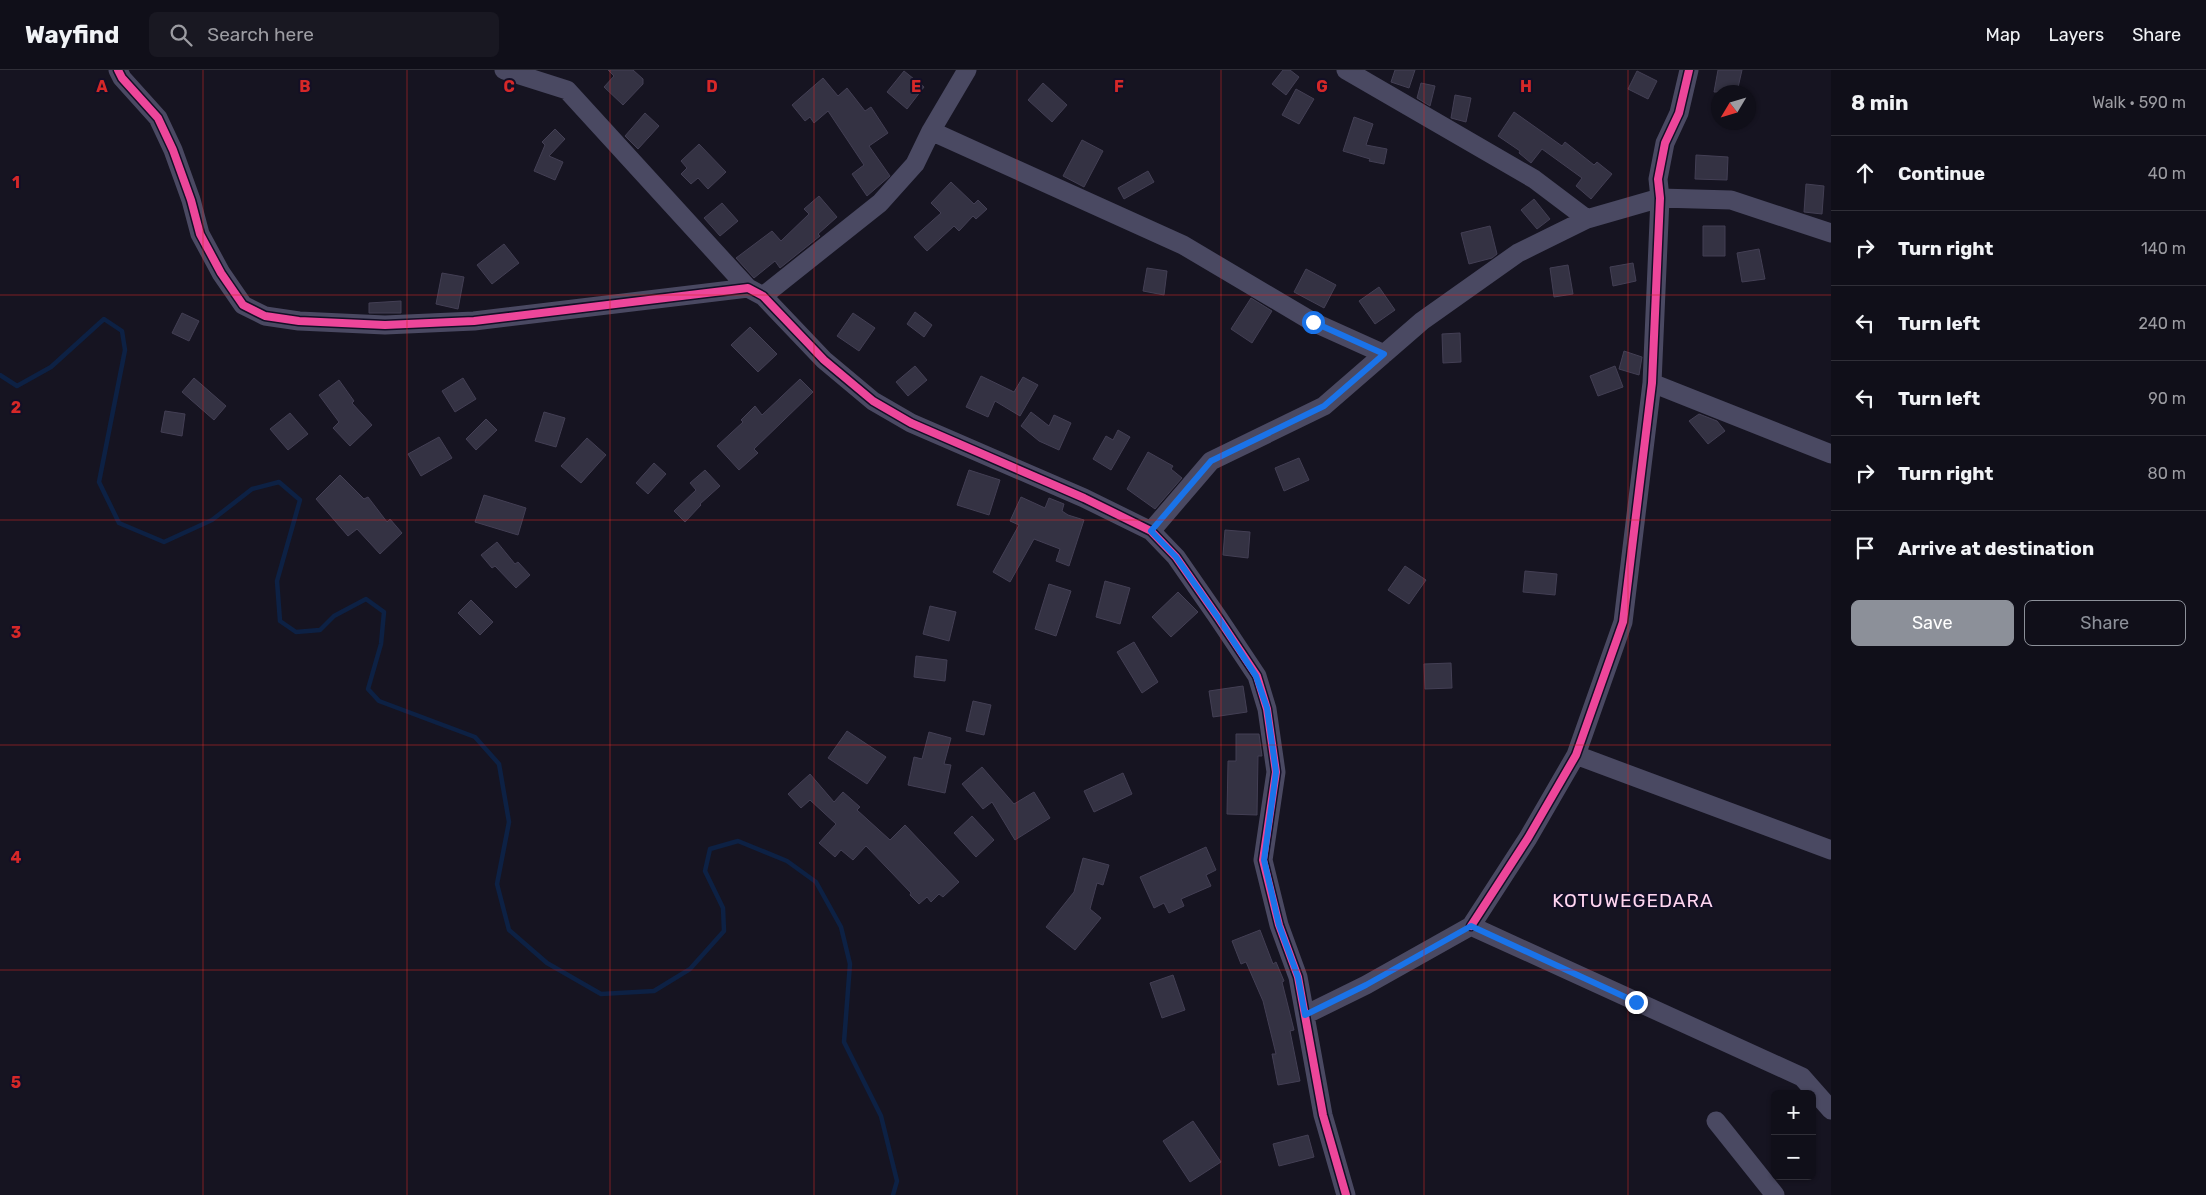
<!DOCTYPE html>
<meta charset="utf-8">
<style>
:root{--surface:#100f19;--page:#191822;--text:#f1f3f6;--muted:#9c9ca2;--line:#302f38;--accent:#8c9099}
body{margin:0;font-family:Rubik,sans-serif;background:var(--page);color:var(--text)}
.controls{position:absolute;right:15px;bottom:15px;display:grid;overflow:hidden;border-radius:8px;box-shadow:0 1px 4px #0004}
.controls button{width:45px;height:45px;display:grid;place-items:center;padding:0;border:0;border-bottom:1px solid var(--line);background:var(--surface);color:var(--text);font:25px sans-serif}
.compass{position:absolute;left:1711px;top:15px;width:45px;height:45px;border-radius:50%;background:var(--surface);box-shadow:0 1px 4px #0004;rotate:232deg}
.stop{position:absolute;width:15px;height:15px;margin:-11px;border:4px solid #1a73e8;border-radius:50%;background:#fff}
.stop.end{background:#1a73e8;border-color:#fff;box-shadow:0 1px 5px #0008}
.list{margin:0;padding:0;list-style:none}
h2{display:flex;justify-content:space-between;align-items:center;height:65px;margin:0;padding:0 20px;font-size:21px}
h2 small{font-size:16px;font-weight:400;color:var(--muted)}
.list li{display:grid;grid-template-columns:32px 1fr auto;gap:15px;align-items:center;box-sizing:border-box;height:75px;padding:0 20px;border-top:1px solid var(--line)}
.list b{display:block;font-size:19px;white-space:nowrap}
.list em{font-size:16px;font-style:normal;color:var(--muted)}
.actions{display:flex;gap:10px;padding:15px 20px}
.actions a{flex:1;padding:11px 0;border:1px solid var(--accent);border-radius:8px;text-align:center;font-size:18px;color:var(--accent)}
.actions .main{background:var(--accent);color:#fff}
.icon{flex:none;width:28px;height:28px;fill:none;stroke:currentColor;stroke-width:2;stroke-linecap:round;stroke-linejoin:round}
.map{position:relative;flex:none;width:1831px;height:1125px;overflow:hidden}
header{display:flex;align-items:center;gap:30px;box-sizing:border-box;height:70px;padding:0 25px;background:var(--surface);border-bottom:1px solid var(--line)}
header strong{font-size:24px}
nav{display:flex;gap:28px;margin-inline-start:auto;font-size:18px}
.search{width:350px;height:45px;background:var(--page);display:flex;align-items:center;gap:12px;box-sizing:border-box;padding:0 18px;border-radius:8px;color:var(--muted);font-size:19px}
main{display:flex}
aside{flex:1;background:var(--surface)}
.map>svg:first-child{display:block}
</style>
<header>
<strong>Wayfind</strong>
<div class="search"><svg class="icon" aria-label="search" viewBox="0 0 24 24"><circle cx="10" cy="10" r="6"/><path d="M15 15l6 6"/></svg>Search here</div>
<nav><a>Map</a><a>Layers</a><a>Share</a></nav>
</header>
<main>
<div class="map">
<svg width="1831" height="1125" viewBox="0 0 1831 1125">
<rect width="100%" height="100%" fill="#161421"/>
<g fill="none" stroke-linecap="round" stroke-linejoin="round">
<path stroke="#0d2144" stroke-width="4.5" d="M0,305L17,316L51,297L104,249L122,261L125,280L99,412L119,453L164,472L212,450L252,419L279,412L300,430L277,511L280,551L296,562L320,560L334,546L366,529L384,542L381,574L368,619L379,631L475,667L499,694L509,752L497,814L509,860L547,893L601,924L654,921L690,899L724,861L723,838L705,801L710,779L738,771L787,791L816,812L841,857L850,894L844,972L881,1046L897,1111L893,1125"/>
</g>
<path fill="#343243" stroke="#433f54" d="M608,0H633L643,9V14L623,35L604,17L614,6Z
M1283,0H1290L1299,7L1286,25L1272,14Z
M1395,0H1415L1409,18L1391,12Z
M1718,0H1742L1737,22H1714Z
M904,1L924,17L907,39L887,22Z
M1637,1L1657,11L1648,29L1628,19Z
M823,8L838,26L847,18L865,41L871,37L888,63L869,76L890,106L867,126L852,104L864,95L828,41L814,53L810,47L805,51L792,35Z
M1043,13L1067,35L1052,52L1028,30Z
M1421,13L1435,16L1430,36L1417,28Z
M1296,19L1314,29L1299,54L1282,45Z
M1455,25L1471,28L1466,52L1451,48Z
M1514,42L1562,76L1565,72L1594,95L1597,92L1612,104L1591,129L1576,116L1582,108L1542,79L1531,93L1519,83L1520,81L1498,66Z
M645,43L659,56L638,79L625,66Z
M1354,47L1373,54L1366,75L1387,79L1384,94L1369,91L1370,89L1343,81Z
M555,59L565,69L549,86L563,92L555,110L534,101L545,75L542,72Z
M1082,70L1103,81L1084,117L1063,106Z
M699,74L726,102L708,119L698,108L691,114L681,104L687,98L681,91Z
M1696,85L1728,87L1727,110L1695,109Z
M1148,101L1154,112L1124,129L1118,118Z
M951,112L974,134L978,130L987,139L976,149L973,146L959,161L954,156L927,181L914,167L941,143L931,133Z
M1806,114L1824,116L1822,144L1804,142Z
M819,126L837,147L818,164L820,166L780,198L775,191L754,208L736,188L772,161L781,171L809,144L804,139Z
M1534,129L1550,149L1537,159L1521,140Z
M722,133L738,151L720,166L704,148Z
M1490,156L1497,184L1492,188L1469,194L1461,163Z
M1703,156H1725V186H1703Z
M504,174L519,193L492,214L477,195Z
M1759,179L1765,209L1742,212L1737,183Z
M1633,193L1636,211L1613,216L1610,197Z
M1568,195L1573,224L1554,227L1550,198Z
M1147,198L1167,201L1164,225L1143,221Z
M1306,199L1336,215L1324,238L1294,222Z
M442,203L464,207L458,239L436,234Z
M1379,217L1395,240L1375,254L1359,231Z
M1251,228L1272,241L1252,273L1231,259Z
M401,231V243H369V233Z
M915,242L932,255L924,267L907,254Z
M182,243L199,251L189,271L172,263Z
M853,243L875,258L859,281L837,266Z
M750,257L777,284L758,302L731,275Z
M1460,263L1461,292L1443,293L1442,264Z
M1624,281L1642,287L1639,305L1619,299Z
M915,296L927,310L908,326L896,312Z
M1615,296L1623,317L1598,326L1590,306Z
M981,306L1014,322L1023,307L1038,315L1020,346L995,331L988,347L966,337Z
M194,308L226,336L214,350L182,322Z
M463,308L476,329L455,342L442,321Z
M800,309L813,322L754,379L758,383L739,400L717,376L743,352L741,350L755,336L762,345Z
M339,310L354,331L352,333L372,355L350,376L333,358L339,352L319,325Z
M165,341L185,344L182,366L161,362Z
M544,342L565,348L556,377L535,371Z
M1031,342L1049,356L1054,345L1071,353L1059,380L1039,371L1021,356Z
M290,343L308,364L288,380L270,359Z
M1699,344L1717,351L1725,361L1708,374L1689,351Z
M486,349L497,360L476,380L466,369Z
M1118,360L1130,367L1111,400L1093,389L1106,366L1113,370Z
M439,367L452,388L421,406L408,384Z
M587,368L606,385L581,413L561,396Z
M1148,382L1173,396L1171,399L1182,408L1155,439L1127,419Z
M1299,388L1309,410L1284,421L1275,398Z
M654,393L666,404L648,424L636,413Z
M705,400L720,416L700,434L701,435L685,452L674,441L696,420L690,413Z
M969,400L1000,410L989,445L957,435Z
M340,405L364,429L368,427L387,452L390,449L402,463L380,484L357,459L348,466L316,429Z
M484,425L526,438L518,465L475,452Z
M1021,427L1045,438L1049,428L1064,434L1062,441L1068,445L1084,450L1069,496L1056,491L1060,479L1034,469L1010,512L993,502L1019,455L1010,451Z
M1225,460L1250,462L1248,488L1223,485Z
M497,472L515,494L518,492L530,505L516,518L495,496L492,498L481,485Z
M1405,496L1426,510L1409,534L1388,520Z
M1525,501L1557,504L1555,525L1523,522Z
M1105,511L1130,518L1120,554L1096,547Z
M1049,514L1071,521L1056,566L1035,559Z
M1178,522L1198,542L1171,567L1152,547Z
M471,530L493,552L480,565L458,543Z
M930,536L956,542L949,571L923,564Z
M1134,572L1158,612L1142,623L1117,582Z
M916,586L947,590L945,611L914,607Z
M1451,593L1452,618L1425,619L1424,594Z
M1243,616L1247,642L1213,647L1209,621Z
M973,631L991,635L984,665L966,661Z
M847,661L886,687L867,714L828,688Z
M929,662L951,668L944,694L951,695L945,723L908,715L914,687L922,689Z
M1236,664H1259L1262,686H1258L1257,745L1227,744L1228,691H1236Z
M982,697L1014,734L1034,722L1050,748L1015,770L992,732L983,739L962,714Z
M1123,703L1132,724L1094,742L1084,721Z
M810,704L834,732L843,722L860,737L857,740L890,770L905,755L959,812L943,827L939,824L931,832L927,827L919,834L910,825L911,823L866,776L853,790L841,780L835,787L819,773L836,754L810,730L801,738L788,724Z
M972,746L994,770L976,787L954,763Z
M1206,777L1216,800L1206,805L1211,816L1181,829L1184,836L1169,843L1164,833L1154,838L1140,807Z
M1083,788L1109,795L1103,815L1097,813L1090,839L1101,848L1075,880L1046,857L1074,822Z
M1260,860L1273,894L1276,892L1284,911L1282,912L1294,960L1290,961L1300,1011L1278,1015L1272,984H1276L1263,931L1246,892L1241,894L1232,871Z
M1173,905L1185,940L1162,948L1150,913Z
M1193,1051L1221,1092L1190,1112L1163,1071Z
M1308,1065L1314,1087L1279,1096L1273,1074Z"/>
<g fill="none" stroke-linecap="round" stroke-linejoin="round">
<path stroke="#4a4962" stroke-width="19" d="M118,0L122,8L158,48L173,80L191,130L200,164L221,203L243,235L265,246L299,251L385,255L474,251L748,218L763,226L824,290L873,331L911,353L1084,428L1151,461L1176,487L1219,549L1257,606L1267,639L1276,702L1263,790L1279,855L1298,907L1323,1045L1346,1125
M504,0L567,20L748,218
M1346,0L1534,109L1587,149
M931,61L1183,175L1313,252L1384,284
M763,226L880,133L915,94L931,61L967,0
M1652,313L1831,384
M1151,461L1211,391L1324,336L1422,251L1518,183L1587,149L1660,128L1731,130L1831,163
M1576,685L1831,780
M1471,856L1528,768L1576,685L1623,552L1652,313L1660,128L1658,109L1665,73L1679,43L1689,0
M1305,945L1366,915L1471,856L1802,1007L1831,1040
M1716,1051L1775,1125"/>
<defs>
<path id="cycleway" d="M118,0L122,8L158,48L173,80L191,130L200,164L221,203L243,235L265,246L299,251L385,255L474,251L748,218L763,226L824,290L873,331L911,353L1084,428L1151,461L1176,487L1219,549L1257,606L1267,639L1276,702L1263,790L1279,855L1298,907L1323,1045L1346,1125
M1471,856L1528,768L1576,685L1623,552L1652,313L1660,128L1658,109L1665,73L1679,43L1689,0"/>
</defs>
<use href="#cycleway" stroke="#130f26" stroke-width="11"/>
<use href="#cycleway" stroke="#ed469a" stroke-width="8"/>
</g>
<g fill="none" stroke-linecap="round" stroke-linejoin="round">
<path stroke="#1a73e8" stroke-width="6" d="M1313,252L1384,284L1324,336L1211,391L1151,461L1176,487L1219,549L1256,606L1267,638L1276,702L1264,790L1279,855L1298,907L1305,945L1366,915L1471,856L1636,932"/>
</g>
<path fill="none" stroke="#d62828" stroke-width="1" stroke-opacity="0.55" d="M203,0V1125M407,0V1125M610,0V1125M814,0V1125M1017,0V1125M1221,0V1125M1424,0V1125M1628,0V1125M0,225H1831M0,450H1831M0,675H1831M0,900H1831"/>
<g text-anchor="middle" stroke-width="4" stroke-linejoin="round" paint-order="stroke">
<g font-size="19" letter-spacing="1" fill="#ffd6f0" stroke="#130f26">
<text x="1633" y="837">KOTUWEGEDARA</text>
</g>
</g>
<g font-size="16" text-anchor="middle" font-weight="bold" fill="#d62828" stroke="#130f26" stroke-width="4" stroke-linejoin="round" paint-order="stroke">
<text x="102" y="22">A</text>
<text x="305" y="22">B</text>
<text x="509" y="22">C</text>
<text x="712" y="22">D</text>
<text x="916" y="22">E</text>
<text x="1119" y="22">F</text>
<text x="1322" y="22">G</text>
<text x="1526" y="22">H</text>
<text x="16" y="118">1</text>
<text x="16" y="343">2</text>
<text x="16" y="568">3</text>
<text x="16" y="793">4</text>
<text x="16" y="1018">5</text>
</g>
</svg>
<div class="controls">
<button>+</button>
<button>−</button>
</div>
<svg class="compass" viewBox="-18 -18 36 36"><path d="M0-13l5 13h-10z" fill="#e53935"/><path d="M0 13l5-13h-10z" fill="#9c9ca2"/></svg>
<div class="stop" style="left:1313px;top:252px"></div>
<div class="stop end" style="left:1636px;top:932px"></div>
</div>
<aside>
<h2>8 min<small>Walk · 590 m</small></h2>
<ul class="list">
<li><svg class="icon" aria-label="ahead" viewBox="0 0 24 24"><path d="M12 20V5M6 11l6-6 6 6"/></svg><div><b>Continue</b></div><em>40 m</em></li>
<li><svg class="icon" aria-label="right" viewBox="0 0 24 24"><path d="M7 20v-9h11M14 6l5 5-5 5"/></svg><div><b>Turn right</b></div><em>140 m</em></li>
<li><svg class="icon" aria-label="left" viewBox="0 0 24 24"><path d="M17 20v-9H6M10 6l-5 5 5 5"/></svg><div><b>Turn left</b></div><em>240 m</em></li>
<li><svg class="icon" aria-label="left" viewBox="0 0 24 24"><path d="M17 20v-9H6M10 6l-5 5 5 5"/></svg><div><b>Turn left</b></div><em>90 m</em></li>
<li><svg class="icon" aria-label="right" viewBox="0 0 24 24"><path d="M7 20v-9h11M14 6l5 5-5 5"/></svg><div><b>Turn right</b></div><em>80 m</em></li>
<li><svg class="icon" aria-label="arrive" viewBox="0 0 24 24"><path d="M6 21V4h12l-3 4 3 4H6"/></svg><div><b>Arrive at destination</b></div></li>
</ul>
<div class="actions"><a class="main">Save</a><a>Share</a></div>
</aside>
</main>
